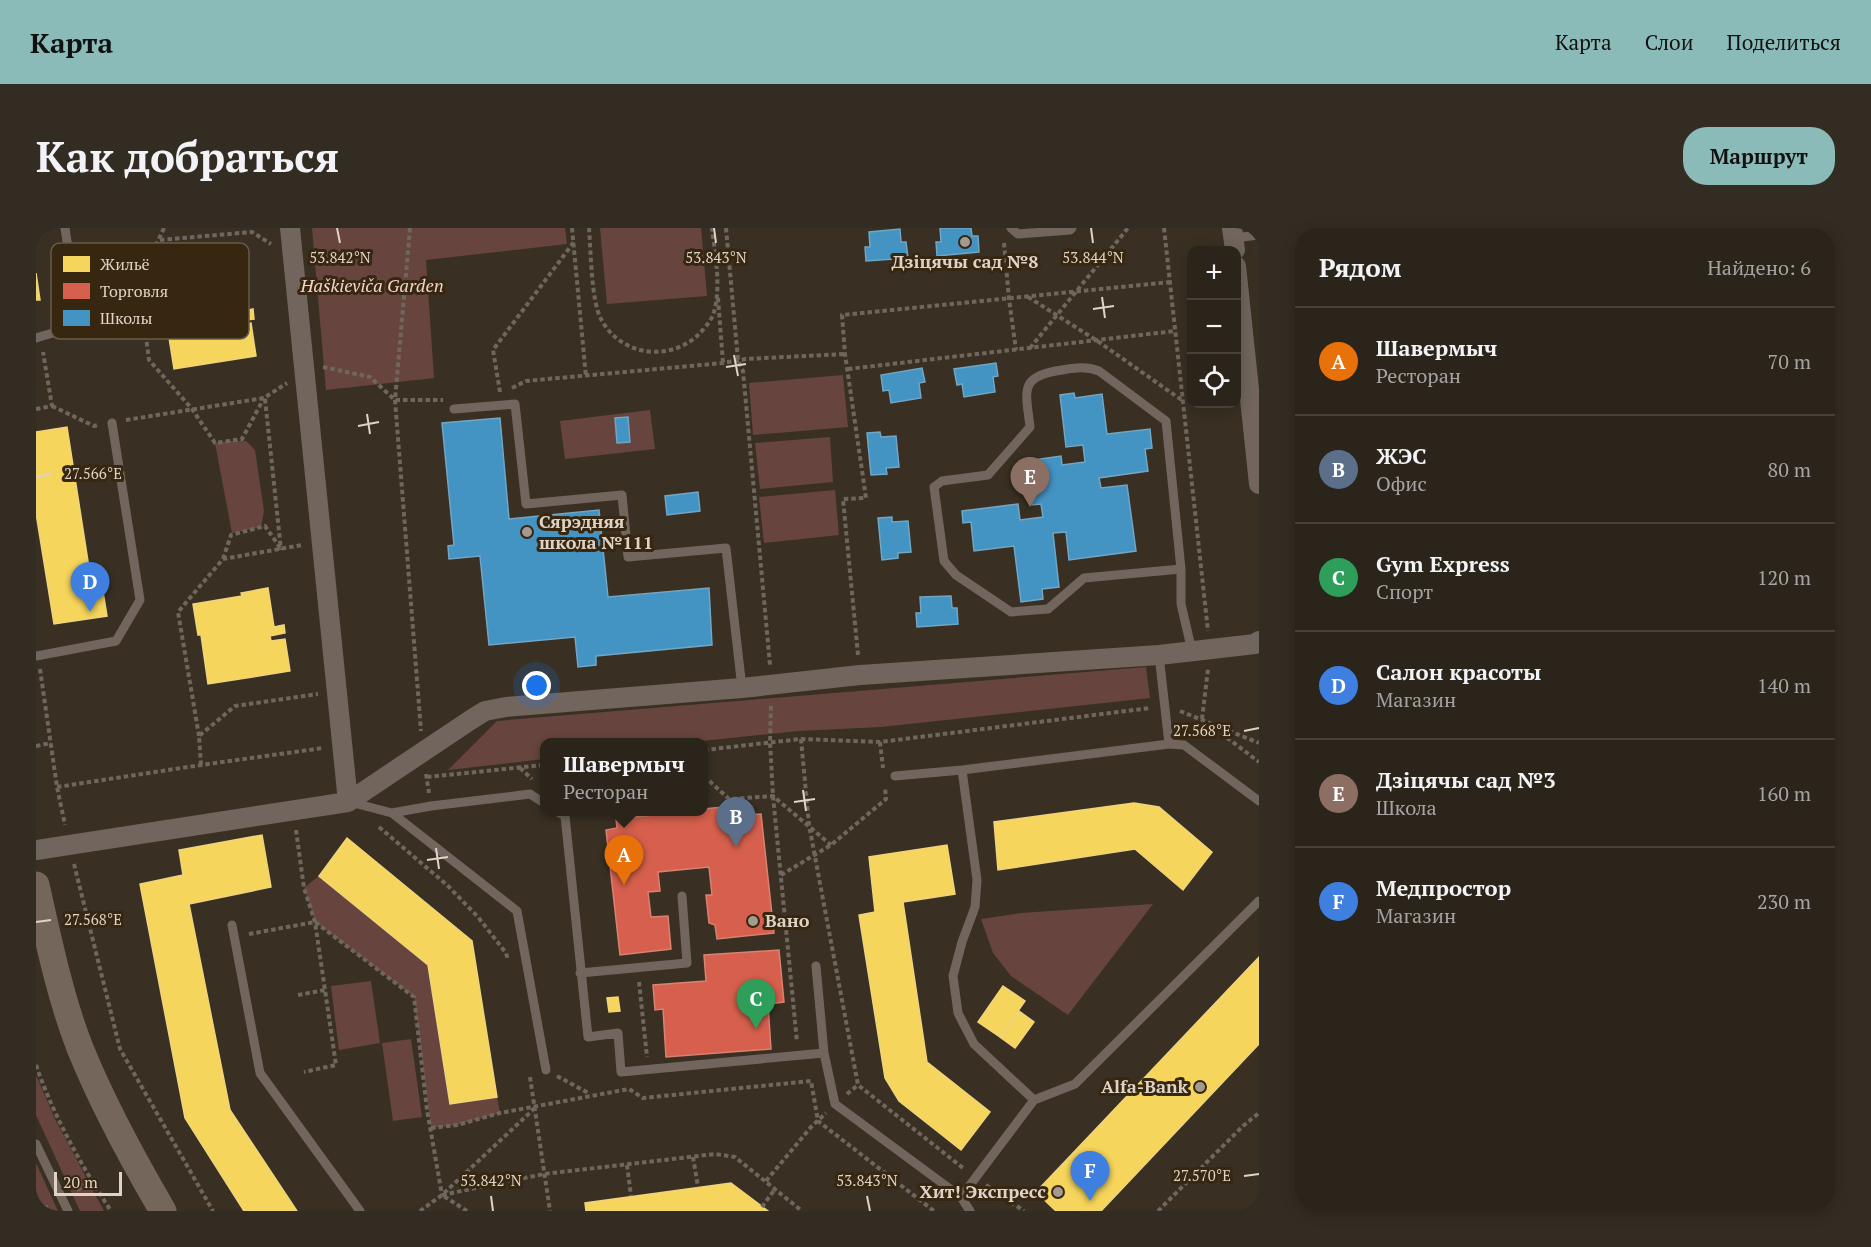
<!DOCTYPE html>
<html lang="ru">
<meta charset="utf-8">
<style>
:root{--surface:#2b241a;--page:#332c23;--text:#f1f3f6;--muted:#a6a4a2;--line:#474139;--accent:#8bbbb9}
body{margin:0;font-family:"PT Serif",serif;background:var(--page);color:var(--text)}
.controls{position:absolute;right:18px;top:18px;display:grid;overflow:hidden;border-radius:12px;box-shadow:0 3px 15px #0003}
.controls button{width:54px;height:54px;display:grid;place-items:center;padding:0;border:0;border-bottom:2px solid var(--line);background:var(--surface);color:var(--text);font:30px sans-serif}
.scale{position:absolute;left:18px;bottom:15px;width:68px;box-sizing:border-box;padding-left:6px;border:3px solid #ded3c6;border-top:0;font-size:16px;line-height:21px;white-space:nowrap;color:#ded3c6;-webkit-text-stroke:4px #372711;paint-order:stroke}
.you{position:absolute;left:501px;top:458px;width:21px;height:21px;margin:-15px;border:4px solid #fff;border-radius:50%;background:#1a73e8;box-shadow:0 0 0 9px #1a73e833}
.badge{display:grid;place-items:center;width:39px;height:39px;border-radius:50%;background:var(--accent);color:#fff;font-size:20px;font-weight:700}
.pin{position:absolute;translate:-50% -50px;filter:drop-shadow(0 2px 3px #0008)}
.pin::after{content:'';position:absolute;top:32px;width:21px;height:18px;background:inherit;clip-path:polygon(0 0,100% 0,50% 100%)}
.popup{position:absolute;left:504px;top:510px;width:168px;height:78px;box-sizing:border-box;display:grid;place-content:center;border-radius:12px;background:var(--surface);filter:drop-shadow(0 2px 4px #0005);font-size:20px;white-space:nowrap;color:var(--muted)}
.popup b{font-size:22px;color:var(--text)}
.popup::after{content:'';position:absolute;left:50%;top:100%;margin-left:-12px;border:12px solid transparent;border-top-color:var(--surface)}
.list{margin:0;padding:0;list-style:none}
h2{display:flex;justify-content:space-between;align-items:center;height:78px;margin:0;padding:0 24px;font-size:26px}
h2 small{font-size:20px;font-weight:400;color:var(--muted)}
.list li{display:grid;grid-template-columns:39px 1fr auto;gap:18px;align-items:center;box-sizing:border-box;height:108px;padding:0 24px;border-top:2px solid var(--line)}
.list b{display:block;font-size:22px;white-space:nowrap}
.list p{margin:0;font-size:20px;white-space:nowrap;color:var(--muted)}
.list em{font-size:20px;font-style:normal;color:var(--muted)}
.icon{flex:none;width:33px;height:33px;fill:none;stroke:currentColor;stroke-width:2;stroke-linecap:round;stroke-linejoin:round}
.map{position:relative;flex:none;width:1223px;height:983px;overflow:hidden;border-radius:24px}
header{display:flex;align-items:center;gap:36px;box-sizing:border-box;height:84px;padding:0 30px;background:var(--accent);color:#111}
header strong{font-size:28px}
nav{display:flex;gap:33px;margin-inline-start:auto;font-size:21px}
.intro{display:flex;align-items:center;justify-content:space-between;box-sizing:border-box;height:144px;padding:0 36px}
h1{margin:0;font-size:42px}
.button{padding:15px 27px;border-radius:24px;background:var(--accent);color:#111;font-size:21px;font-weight:700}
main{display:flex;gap:36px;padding:0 36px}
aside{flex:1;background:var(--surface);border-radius:24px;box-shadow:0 3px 15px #0003}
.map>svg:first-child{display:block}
</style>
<header>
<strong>Карта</strong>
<nav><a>Карта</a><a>Слои</a><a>Поделиться</a></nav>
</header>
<div class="intro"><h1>Как добраться</h1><a class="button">Маршрут</a></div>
<main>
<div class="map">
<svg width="1223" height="983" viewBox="0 0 1223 983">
<rect width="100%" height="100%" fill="#393023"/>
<path fill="#67453e" d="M276,0H529L531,16L390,32L398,150L290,162Z
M564,0H665L671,68L571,76Z
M807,147L812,199L717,207L713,155Z
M614,182L619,221L529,231L524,193Z
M794,209L797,254L724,261L719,215Z
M194,213H210L219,222L228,283L225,299L196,305L179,215Z
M799,262L803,307L728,315L723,269Z
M1110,439L1114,470L845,499L762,503L656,514H508V531L412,542L461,493Z
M283,648L392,737L414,876L461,869L464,885L421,897L395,900L378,769L279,694L268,660Z
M1117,676L1032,787L975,748L957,725L945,691L985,685Z
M335,753L344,815L303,822L295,758Z
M375,811L386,889L357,893L346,815Z
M0,847L19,891L68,983H44L0,887Z
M0,935L22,983H0Z"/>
<path fill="#f6d55c" stroke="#efd47c" stroke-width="1.5" d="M202,44L208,83L217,81L218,91L200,93V97L215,95L220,128L138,141L130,91L126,92L122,60L173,52V49Z
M0,45L4,72H0Z
M31,199L54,346L64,345L71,388L18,396L0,285V204Z
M232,360L238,399L248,397L249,405L234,408L235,413L249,411L254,443L172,456L165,407H162L157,376L206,368L205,365Z
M1098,575L1123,579L1176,624L1147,662L1099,621L962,642L958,594Z
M226,607L235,659L153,676L194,882L261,983H208L149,890L104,656L147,647L143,622Z
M311,610L436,713L461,869L414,876L392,737L283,648Z
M911,617L919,666L867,674L891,834L954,884L925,922L863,873L849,850L823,687L839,684L833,629Z
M1223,729V816L1065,983H1020L1000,964Z
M967,758L989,773L964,809L942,794Z
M582,769L584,783L573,784L571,770Z
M983,783L998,794L979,820L964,809Z
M695,955L732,983H550L549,975Z"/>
<path fill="#d6604d" stroke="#d88271" stroke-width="1.5" d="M707,577L709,587L725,586L738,705L681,711L679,697L673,695L670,667H676L673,639L622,644L624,663L612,664L615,689L632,688L635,721L584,727L570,602L581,600L580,591L647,584H668V581Z
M743,722L748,774L732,776L735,821L630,829L627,781L619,782L617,757L670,753L668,727Z"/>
<path fill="#4393c3" stroke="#72a6c4" stroke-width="1.5" d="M904,0H935L936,8H942L943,24L901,28L900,14H905Z
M864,1L865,14H870L872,30L830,33L829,19H834L833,4Z
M960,135L962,148L957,149L959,164L928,169L926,156L921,157L918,141Z
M886,140L889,154L883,155L885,170L855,175L853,162L847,163L845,147Z
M1038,165L1039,170L1066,166L1071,206L1114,201L1116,220L1109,221L1112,243L1063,250L1065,260L1091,257L1100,323L1033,332L1030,304L1017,305L1023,359L1006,361L1007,371L985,374L978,318L938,323L935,294L927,295L926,283L982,276L984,292L1007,289L1005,276L996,277L991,233L1025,228L1026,237L1049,234L1047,217L1030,219L1024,167Z
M592,189L594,214L581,215L579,190Z
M464,190L473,291L563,282L572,369L673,360L676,417L560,428V437L542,439L539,409L453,417L444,328L413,331L412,318L418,317L406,195Z
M844,204L845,209L860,208L863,239L850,240L851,246L835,247L831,205Z
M662,264L664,283L631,287L629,268Z
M856,289V294L872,293L875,324L862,325V330L846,332L842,290Z
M915,368L916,380H921L922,396L881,399L880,385H885L884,369Z"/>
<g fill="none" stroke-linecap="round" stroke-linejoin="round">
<path stroke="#6f665e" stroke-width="4" stroke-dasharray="4.5 3" stroke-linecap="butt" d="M128,0L103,55L113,132L156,181L179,215L206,211L228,170
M374,0L359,172L385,503
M536,0L550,149
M553,0C555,24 555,72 565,91C584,127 630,134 660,109C666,103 673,96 677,87C686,60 679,28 676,0
M690,0L702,132L707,143L734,437
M1128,0L1172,403
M124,12L216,4L235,16
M968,15L973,71L980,122
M50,36L116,25
M992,69L1060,112L1147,173
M682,70L687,135
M994,120L1092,0
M287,139L334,149L359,172H407
M812,141L1139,103
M476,160L490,153L687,135L710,131L809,126
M464,164L457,122L538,14
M229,171L245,322
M16,178L58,198L62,197
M0,181L16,178L7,124
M90,192L228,170L251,155
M187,331L195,307L229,298L245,321
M822,427L807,271L830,270L809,126L806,87L1134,54
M4,441L21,559L29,597
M735,478L734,514L737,568L761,814
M1144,483L1223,515
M1166,491L1172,441
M1173,496L1223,534
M163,508L142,384L187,331L266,317
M765,511L773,597L822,857L927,940
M844,514L847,540
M0,518L15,515
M668,522L765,511L844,514L1114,480
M165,537L163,508L199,478L282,466
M484,540L496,551
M390,546L393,565
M668,548L693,571L737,568L795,617
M391,549L508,537
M21,559L165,537L287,520
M543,586L554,584
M586,590L592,584
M343,599L411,657L442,689L470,725L472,732
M260,602L268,660L279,694L300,837L268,844
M38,636L84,821L177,983
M745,647L795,617L850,571L849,559
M736,690H749
M213,706L279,694L378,769L391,882L406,967
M603,754L611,829
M262,767L289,762
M0,837C18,889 45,937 75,983
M521,848L554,866
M494,849L514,983
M811,866L822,857
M395,900L421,897L464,885L593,861L607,870L775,853L782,893L898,983
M657,929L662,959
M591,937L595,968
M730,953L775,899L790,885
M950,957L988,983
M41,962L52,956
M726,979L739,961
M0,980L12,979
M384,983L406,967L500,879
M431,983L406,967L508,946L679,926L699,929L766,983
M1122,983L1207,898L1223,885"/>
<path stroke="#71655d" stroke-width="9" d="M975,0L982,6L1034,2L1036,0
M1198,10L1223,7
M0,110L27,102L41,82L29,0
M418,181L479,176L490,276L586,267L592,329L690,320L706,460
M1145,341L1048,350L1012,381L975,384L920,347L908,333L898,259L906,253L952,247L994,199C990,163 982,148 1026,142C1039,140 1050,138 1063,143L1130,193L1145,341V376L1156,423
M1123,427L1133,516L1148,517L1223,573
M0,428L80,413L104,372L76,195
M859,548L926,542
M314,574L356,585L481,683L510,842
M522,584L529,588L552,809L582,805L585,844L788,825
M356,585L395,578L494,566L508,575
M196,697L224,845L324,983
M780,738L788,825L799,876L925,969L934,983
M544,745L651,735L646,668
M998,872L938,816L922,785L917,748L926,714L939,679L941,652L926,542L1133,516
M0,916L32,983
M925,969L998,872L1039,856L1223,673"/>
<path stroke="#71655d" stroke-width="20" d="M254,0L312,574
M1196,0L1199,22
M1200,38L1223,256
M0,622L312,574L433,493L449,483L470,479L706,460L824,447L1123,427L1219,416L1223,413"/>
<path stroke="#74665b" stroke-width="27" d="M0,657C12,710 24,769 44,820C67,877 96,930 127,983"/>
</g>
<path fill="none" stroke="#ded3c6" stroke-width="2" d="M301,0L304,15M678,0L680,15M1055,0L1057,15M1066,69L1069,90M1057,81L1078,78M698,127L702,148M690,139L710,136M331,186L334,206M322,198L343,194M0,249L15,246M1208,503L1223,500M767,562L770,583M758,574L779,571M400,620L403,641M391,632L412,629M0,694L15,692M1208,948L1223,946M455,968L457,983M831,968L834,983"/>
<g fill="#a49a8d" stroke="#372711" stroke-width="2">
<circle cx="929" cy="14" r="6"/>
<circle cx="491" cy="304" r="6"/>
<circle cx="717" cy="693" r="6"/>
<circle cx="1164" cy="859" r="6"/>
<circle cx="1022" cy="964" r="6"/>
</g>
<g text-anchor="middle" stroke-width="6" stroke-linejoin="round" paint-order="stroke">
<g font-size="18" font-weight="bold" fill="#ded3c6" stroke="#372711" text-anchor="start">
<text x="929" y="40" text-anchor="middle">Дзіцячы сад №8</text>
<text x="503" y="300">Сярэдняя<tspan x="503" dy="21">школа №111</tspan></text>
<text x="729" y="699">Вано</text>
<text x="1152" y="865" text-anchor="end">Alfa-Bank</text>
<text x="1010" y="970" text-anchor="end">Хит! Экспресс</text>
</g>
<g font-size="18" font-style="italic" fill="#f4d2cd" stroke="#372711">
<text x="336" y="64">Haškieviča Garden</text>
</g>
</g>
<rect x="15" y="15" width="198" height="96" rx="9" fill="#372711" stroke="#695b47" stroke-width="1.5"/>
<rect x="27" y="28" width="27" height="16" fill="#f6d55c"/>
<rect x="27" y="55" width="27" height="16" fill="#d6604d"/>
<rect x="27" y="82" width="27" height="16" fill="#4393c3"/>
<g font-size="16" fill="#ded3c6">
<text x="64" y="42">Жильё</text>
<text x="64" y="69">Торговля</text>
<text x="64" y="96">Школы</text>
</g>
<g font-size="15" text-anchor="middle" fill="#ded3c6" stroke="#372711" stroke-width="6" stroke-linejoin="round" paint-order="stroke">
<text x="304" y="35">53.842°N</text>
<text x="680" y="35">53.843°N</text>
<text x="1057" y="35">53.844°N</text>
<text x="57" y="251">27.566°E</text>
<text x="1166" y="508">27.568°E</text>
<text x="57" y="697">27.568°E</text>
<text x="1166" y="953">27.570°E</text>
<text x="455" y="958">53.842°N</text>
<text x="831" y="958">53.843°N</text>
</g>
</svg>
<div class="controls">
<button>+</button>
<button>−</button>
<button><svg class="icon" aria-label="locate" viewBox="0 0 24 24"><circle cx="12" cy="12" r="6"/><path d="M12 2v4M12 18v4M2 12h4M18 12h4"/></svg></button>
</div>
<div class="scale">20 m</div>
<div class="you"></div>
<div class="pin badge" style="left:588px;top:657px;background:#e8710a">A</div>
<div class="popup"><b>Шавермыч</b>Ресторан</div>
<div class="pin badge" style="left:700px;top:619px;background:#5c6f8a">B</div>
<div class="pin badge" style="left:720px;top:801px;background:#2e9e5b">C</div>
<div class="pin badge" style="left:54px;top:384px;background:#3f7fe0">D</div>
<div class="pin badge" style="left:994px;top:279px;background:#8d6e63">E</div>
<div class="pin badge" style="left:1054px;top:973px;background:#3f7fe0">F</div>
</div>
<aside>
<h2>Рядом<small>Найдено: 6</small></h2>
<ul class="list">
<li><span class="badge" style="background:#e8710a">A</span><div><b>Шавермыч</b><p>Ресторан</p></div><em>70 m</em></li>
<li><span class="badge" style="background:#5c6f8a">B</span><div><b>ЖЭС</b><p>Офис</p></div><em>80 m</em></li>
<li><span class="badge" style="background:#2e9e5b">C</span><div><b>Gym Express</b><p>Спорт</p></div><em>120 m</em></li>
<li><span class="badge" style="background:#3f7fe0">D</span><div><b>Салон красоты</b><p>Магазин</p></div><em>140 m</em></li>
<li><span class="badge" style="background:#8d6e63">E</span><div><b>Дзіцячы сад №3</b><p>Школа</p></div><em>160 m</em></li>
<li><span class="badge" style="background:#3f7fe0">F</span><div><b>Медпростор</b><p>Магазин</p></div><em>230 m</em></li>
</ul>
</aside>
</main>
